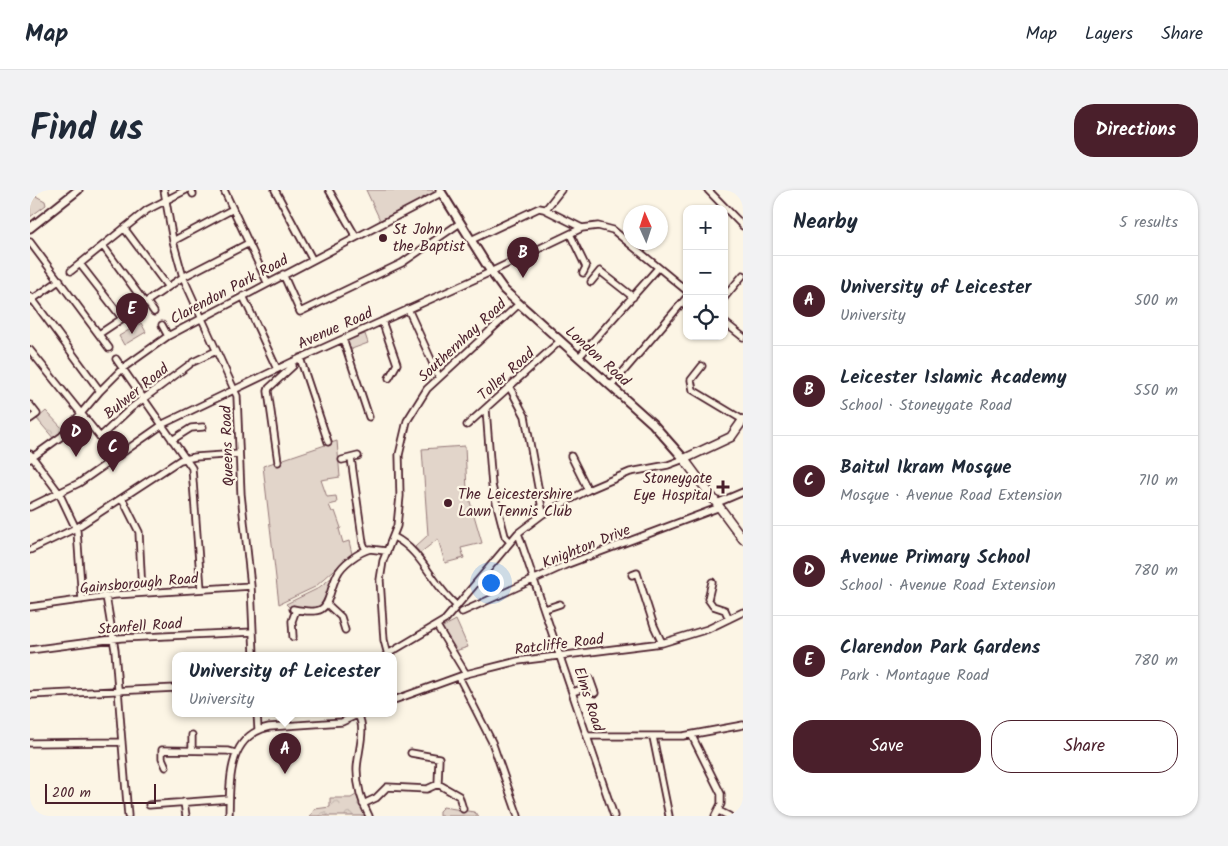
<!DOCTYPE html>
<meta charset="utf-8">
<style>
:root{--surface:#fff;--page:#f2f2f3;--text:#1f2937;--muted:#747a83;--line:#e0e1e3;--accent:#4a1f2b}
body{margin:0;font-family:Kalam,sans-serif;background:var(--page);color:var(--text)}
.controls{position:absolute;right:15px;top:15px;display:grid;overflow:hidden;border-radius:10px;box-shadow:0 1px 4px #0004}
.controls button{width:45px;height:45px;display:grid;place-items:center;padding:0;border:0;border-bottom:1px solid var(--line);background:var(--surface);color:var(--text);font:25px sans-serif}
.compass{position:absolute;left:593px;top:15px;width:45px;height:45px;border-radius:50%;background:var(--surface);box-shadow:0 1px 4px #0004;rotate:357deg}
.scale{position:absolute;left:15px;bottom:12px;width:111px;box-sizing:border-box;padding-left:5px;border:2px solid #4a1f2b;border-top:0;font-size:14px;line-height:18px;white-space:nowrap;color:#4a1f2b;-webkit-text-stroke:4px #fcf5e5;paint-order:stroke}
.you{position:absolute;left:460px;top:392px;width:18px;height:18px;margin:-12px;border:4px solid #fff;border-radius:50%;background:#1a73e8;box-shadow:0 0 0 8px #1a73e833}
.badge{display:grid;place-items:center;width:32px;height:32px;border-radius:50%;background:var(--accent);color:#fff;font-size:16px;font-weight:700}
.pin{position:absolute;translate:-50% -41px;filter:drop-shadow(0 1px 2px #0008)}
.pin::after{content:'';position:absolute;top:26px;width:18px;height:15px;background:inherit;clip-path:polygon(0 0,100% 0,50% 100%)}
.popup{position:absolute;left:142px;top:462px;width:225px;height:65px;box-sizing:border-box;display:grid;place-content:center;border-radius:10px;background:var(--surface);filter:drop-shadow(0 1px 4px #0005);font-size:16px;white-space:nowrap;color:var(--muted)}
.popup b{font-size:19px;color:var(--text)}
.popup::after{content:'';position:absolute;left:50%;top:100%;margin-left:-10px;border:10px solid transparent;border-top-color:var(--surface)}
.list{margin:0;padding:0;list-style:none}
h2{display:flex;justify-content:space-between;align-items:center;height:65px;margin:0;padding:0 20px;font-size:21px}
h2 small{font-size:16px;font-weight:400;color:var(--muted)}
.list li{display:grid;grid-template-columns:32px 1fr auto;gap:15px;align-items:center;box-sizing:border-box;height:90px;padding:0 20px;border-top:1px solid var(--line)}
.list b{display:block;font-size:19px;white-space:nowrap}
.list p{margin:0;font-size:16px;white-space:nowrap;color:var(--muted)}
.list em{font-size:16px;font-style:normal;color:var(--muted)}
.actions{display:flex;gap:10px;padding:15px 20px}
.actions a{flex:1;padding:11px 0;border:1px solid var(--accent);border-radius:20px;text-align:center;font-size:18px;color:var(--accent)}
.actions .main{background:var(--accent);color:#fff}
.icon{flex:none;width:28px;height:28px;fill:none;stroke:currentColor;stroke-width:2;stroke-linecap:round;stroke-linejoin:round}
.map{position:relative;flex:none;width:713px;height:626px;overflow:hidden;border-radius:20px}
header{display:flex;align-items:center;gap:30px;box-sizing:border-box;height:70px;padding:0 25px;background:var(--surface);border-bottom:1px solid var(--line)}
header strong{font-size:24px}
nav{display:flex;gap:28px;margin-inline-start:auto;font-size:18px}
.intro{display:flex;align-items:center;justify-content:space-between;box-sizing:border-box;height:120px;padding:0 30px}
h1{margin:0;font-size:35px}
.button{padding:12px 22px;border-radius:20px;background:var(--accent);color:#fff;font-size:18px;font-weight:700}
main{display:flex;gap:30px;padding:0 30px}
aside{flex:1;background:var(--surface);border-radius:20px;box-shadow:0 1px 4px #0004}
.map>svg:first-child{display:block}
</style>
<header>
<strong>Map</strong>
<nav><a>Map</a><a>Layers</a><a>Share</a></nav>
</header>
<div class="intro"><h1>Find us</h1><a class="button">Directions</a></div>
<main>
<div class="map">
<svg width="713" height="626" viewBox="0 0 713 626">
<defs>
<pattern id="forest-crowns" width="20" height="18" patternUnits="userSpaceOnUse" patternTransform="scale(1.25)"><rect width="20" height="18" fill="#e2d5ca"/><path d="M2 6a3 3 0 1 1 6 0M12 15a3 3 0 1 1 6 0" fill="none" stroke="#c3b6ae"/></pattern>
</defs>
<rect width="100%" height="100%" fill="#fcf5e5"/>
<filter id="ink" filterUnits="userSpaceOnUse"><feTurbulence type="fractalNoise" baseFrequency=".02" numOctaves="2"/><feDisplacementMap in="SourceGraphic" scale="10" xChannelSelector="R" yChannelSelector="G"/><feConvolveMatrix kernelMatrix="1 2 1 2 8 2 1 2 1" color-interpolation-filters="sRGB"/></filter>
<g filter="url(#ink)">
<path fill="#e2d5ca" stroke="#967a7a" d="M336,0H402L405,4L350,30Z
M111,133L116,142L94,155L89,146Z
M335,144L338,153L319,160L315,151Z
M307,251L310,287L291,290L297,307L306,306L307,313L299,315L302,322L305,321L311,338L309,339L313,353L319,351L322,364L285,397L249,414L233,276Z
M435,256L437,301L452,353L431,358L434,368L415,373L408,349L390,363L385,357L398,345L392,259Z
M305,385C296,409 293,429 263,415L260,418L256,414L287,399Z
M426,430L438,457L425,461L411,438Z
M413,617L444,622L449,626H409V621Z"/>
<path fill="url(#forest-crowns)" stroke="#967a7a" d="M4,5L15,11L16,15L0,27V7Z
M16,221L33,239L24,249L7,229Z
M326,605L336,626H280L285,619L300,617V608H321Z"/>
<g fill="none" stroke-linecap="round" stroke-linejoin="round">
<defs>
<path id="minor" d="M134,0L143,51L153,87L207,206L211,304L221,396L224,465
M161,0L163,4
M194,0L237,92
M245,0L282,69
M299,0L326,47
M678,0L713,36
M516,19L531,0
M94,38L138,97
M540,44L556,77L553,83
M441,50L509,18L514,19L552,38
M143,51L203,19
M0,52L79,158
M73,56L115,113
M50,74L92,128
M41,81L117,20L156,0
M253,84L270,122L372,73L430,33
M561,92L570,81L603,107
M0,106L70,201
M213,106L247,179
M694,108L713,85
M0,111L30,90
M117,112L124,122
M107,118L153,87L219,53
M378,119L409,187
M352,131L367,174L359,188
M694,132L713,147
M132,135L138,146
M69,144L99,124
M313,149L339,227
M0,160L70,247L84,269
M549,167L628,78
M270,168L298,252
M86,169L162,278L171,399
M163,172L186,161
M672,176L661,190L663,200L713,230
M581,196L657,107
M480,198L495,226L513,324
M0,215L7,224L0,229
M456,219L462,296L475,346L480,352
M437,235L530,151
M70,247L101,218L159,175
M142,250L161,238L173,237
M0,264L29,303L47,341L52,410
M541,266L558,300
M321,268L333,353L336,360
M0,269L32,246L70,201L93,178L138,146L411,3
M312,270L328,266
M248,272L238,201L239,198L263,176L262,172L452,86L552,38L568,36L583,40L657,101
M92,308L109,342L112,403
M687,313L713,302
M0,317L49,293L135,233L262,172
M488,343L584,626
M364,347C393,362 402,395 427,416
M0,360L46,338L150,270L165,267L209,264
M602,385L607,383L624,436L632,453
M682,392L678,409L683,416L695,420L699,429
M76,406L85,460L91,538
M297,414L311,427L315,440
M0,417L85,405L221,396
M263,419C303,427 294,413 307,385C312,374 329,362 340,359L356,361
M515,419L530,414
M432,422L538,374L690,317
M407,436L436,484
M263,447L262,431L266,420
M0,460L91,448L223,442
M356,465L415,430L488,343L513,324L558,300L600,282L638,275L654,269
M358,465L354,450L350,390L353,371L367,336L370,306L369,265L377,231L397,199L489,114
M429,487L462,552L488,626
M560,489L565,503
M543,502L562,495
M0,505L146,498
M364,510L436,484L488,471L632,453L678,439L713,422
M227,523L228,539
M328,525C337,539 327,564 327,580C327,597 331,611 339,626
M91,541L98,626
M557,546H653L713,535
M662,546L691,604V614L685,626
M623,547L639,626
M0,553L92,552
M162,559V545
M381,563L409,568L408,594
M136,577L132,568V560L198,561L205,563
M154,612L156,626
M333,614L346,608L357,597L397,599L408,594L429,606L433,619
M119,615L199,609
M689,621L699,626
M199,626C200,592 197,546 239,537L312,532L331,523"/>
<path id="major" d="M410,0L461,82L474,100L623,234L654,269
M0,38L48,0"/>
<path id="highway" d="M713,230L701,247L654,269L713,349"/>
</defs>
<use href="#minor" stroke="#4a1f2b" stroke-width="9"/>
<use href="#major" stroke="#4a1f2b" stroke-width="11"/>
<use href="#highway" stroke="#4a1f2b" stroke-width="11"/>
<use href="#minor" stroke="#fcf5e5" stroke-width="5.5"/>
<use href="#major" stroke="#fcf5e5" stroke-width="7"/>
<use href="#highway" stroke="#fcf5e5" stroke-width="8"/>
</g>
</g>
<g fill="#4a1f2b" stroke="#fcf5e5" stroke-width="2">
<circle cx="353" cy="48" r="5"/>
<path d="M690.5 289.5h5v5h5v5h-5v5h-5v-5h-5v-5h5z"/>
<circle cx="418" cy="313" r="5"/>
</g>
<g text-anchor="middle" stroke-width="4.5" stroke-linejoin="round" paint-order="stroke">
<g font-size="15" fill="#4a1f2b" stroke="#fcf5e5" text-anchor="start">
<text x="363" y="44">St John<tspan x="363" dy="17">the Baptist</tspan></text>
<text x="682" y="293" text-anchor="end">Stoneygate<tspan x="682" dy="17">Eye Hospital</tspan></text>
<text x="428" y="309">The Leicestershire<tspan x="428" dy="17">Lawn Tennis Club</tspan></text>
</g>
<g font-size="15" fill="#4a1f2b" stroke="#fcf5e5">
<text transform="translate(199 99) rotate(-28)" y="5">Clarendon Park Road</text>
<text transform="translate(305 138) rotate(-24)" y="5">Avenue Road</text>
<text transform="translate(432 150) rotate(-43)" y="5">Southernhay Road</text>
<text transform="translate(568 166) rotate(42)" y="5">London Road</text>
<text transform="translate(476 184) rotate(-42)" y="5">Toller Road</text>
<text transform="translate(106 201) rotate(-39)" y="5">Bulwer Road</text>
<text transform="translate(197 256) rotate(-92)" y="5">Queens Road</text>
<text transform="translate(556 356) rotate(-22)" y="5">Knighton Drive</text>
<text transform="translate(109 393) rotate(-5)" y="5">Gainsborough Road</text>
<text transform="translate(110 436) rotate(-4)" y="5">Stanfell Road</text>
<text transform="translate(529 454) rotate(-7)" y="5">Ratcliffe Road</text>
<text transform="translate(559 509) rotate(72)" y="5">Elms Road</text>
</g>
</g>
</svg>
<div class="controls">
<button>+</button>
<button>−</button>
<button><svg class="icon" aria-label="locate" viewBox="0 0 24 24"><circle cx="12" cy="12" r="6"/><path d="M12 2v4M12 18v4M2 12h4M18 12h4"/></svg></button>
</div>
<svg class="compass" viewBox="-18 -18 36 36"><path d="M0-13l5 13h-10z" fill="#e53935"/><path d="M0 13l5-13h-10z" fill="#747a83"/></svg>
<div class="scale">200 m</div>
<div class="you"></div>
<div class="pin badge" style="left:255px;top:584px">A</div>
<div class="popup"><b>University of Leicester</b>University</div>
<div class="pin badge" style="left:493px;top:88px">B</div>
<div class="pin badge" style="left:83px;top:282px">C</div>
<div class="pin badge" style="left:46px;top:267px">D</div>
<div class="pin badge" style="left:102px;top:144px">E</div>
</div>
<aside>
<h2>Nearby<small>5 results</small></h2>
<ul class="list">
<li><span class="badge">A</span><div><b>University of Leicester</b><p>University</p></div><em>500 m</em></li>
<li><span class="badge">B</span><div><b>Leicester Islamic Academy</b><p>School · Stoneygate Road</p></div><em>550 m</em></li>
<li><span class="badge">C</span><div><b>Baitul Ikram Mosque</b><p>Mosque · Avenue Road Extension</p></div><em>710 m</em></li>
<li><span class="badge">D</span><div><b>Avenue Primary School</b><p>School · Avenue Road Extension</p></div><em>780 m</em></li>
<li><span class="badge">E</span><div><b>Clarendon Park Gardens</b><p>Park · Montague Road</p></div><em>780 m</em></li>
</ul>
<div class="actions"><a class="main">Save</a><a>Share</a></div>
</aside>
</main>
